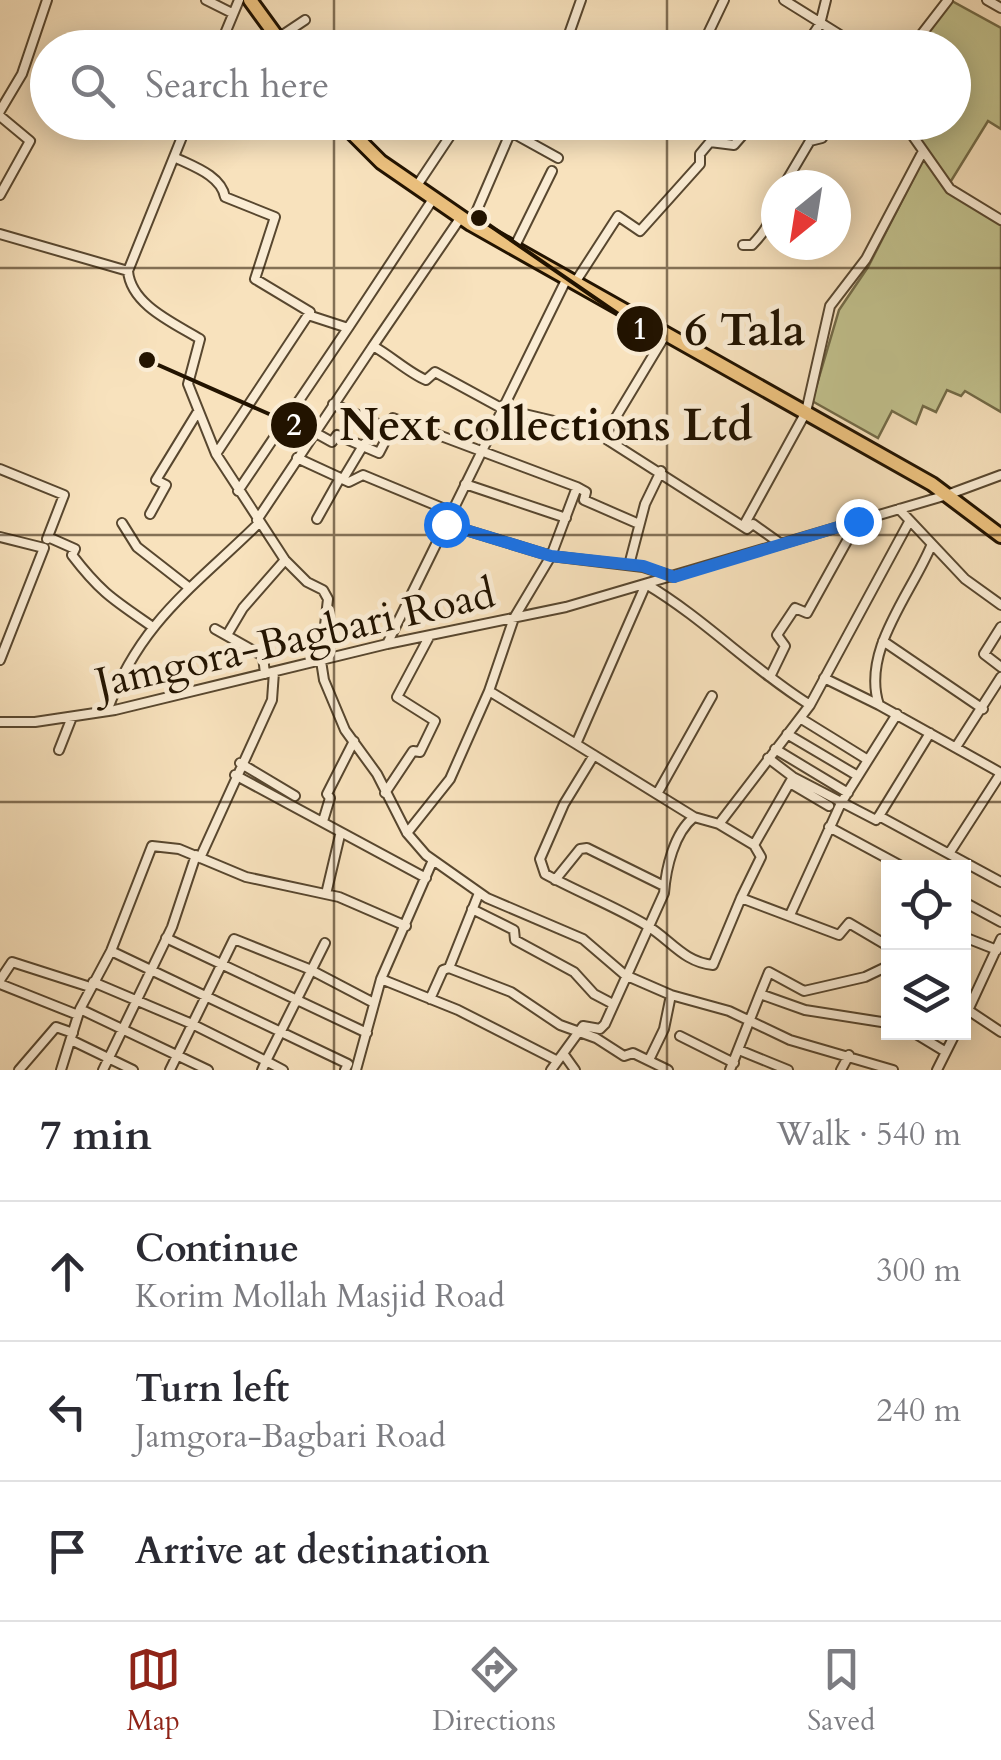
<!DOCTYPE html>
<meta charset="utf-8">
<style>
:root{--surface:#fff;--page:#f7f7f7;--text:#2b2b33;--muted:#7c7c81;--line:#e1e1e2;--accent:#8f2418}
body{margin:0;font-family:Cardo,serif;background:var(--page);color:var(--text)}
.controls{position:absolute;right:30px;bottom:30px;display:grid;overflow:hidden;border-radius:0px;box-shadow:0 5px 25px #0003}
.controls button{width:90px;height:90px;display:grid;place-items:center;padding:0;border:0;border-bottom:2px solid var(--line);background:var(--surface);color:var(--text);font:50px sans-serif}
.compass{position:absolute;left:761px;top:170px;width:90px;height:90px;border-radius:50%;background:var(--surface);box-shadow:0 5px 25px #0003;rotate:210deg}
.stop{position:absolute;width:30px;height:30px;margin:-22px;border:8px solid #1a73e8;border-radius:50%;background:#fff}
.stop.end{background:#1a73e8;border-color:#fff;box-shadow:0 2px 10px #0008}
.list{margin:0;padding:0;list-style:none}
h2{display:flex;justify-content:space-between;align-items:center;height:130px;margin:0;padding:0 40px;font-size:42px}
h2 small{font-size:32px;font-weight:400;color:var(--muted)}
.list li{display:grid;grid-template-columns:65px 1fr auto;gap:30px;align-items:center;box-sizing:border-box;height:140px;padding:0 40px;border-top:2px solid var(--line)}
.list b{display:block;font-size:38px;white-space:nowrap}
.list p{margin:0;font-size:32px;white-space:nowrap;color:var(--muted)}
.list em{font-size:32px;font-style:normal;color:var(--muted)}
.icon{flex:none;width:55px;height:55px;fill:none;stroke:currentColor;stroke-width:2;stroke-linecap:round;stroke-linejoin:round}
.map{position:relative;flex:none;width:1001px;height:1070px;overflow:hidden}
.search{position:absolute;background:var(--surface);box-shadow:0 5px 25px #0003;left:30px;right:30px;top:30px;height:110px;display:flex;align-items:center;gap:25px;box-sizing:border-box;padding:0 35px;border-radius:55px;color:var(--muted);font-size:38px}
.sheet{height:550px;background:var(--surface)}
nav{display:flex;justify-content:space-around;align-items:center;box-sizing:border-box;height:140px;border-top:2px solid var(--line);background:var(--surface);font-size:28px;color:var(--muted)}
nav a{display:grid;justify-items:center;gap:5px}
nav .on{color:var(--accent)}
.map>svg:first-child{display:block}
</style>
<div class="map">
<svg width="1001" height="1070" viewBox="0 0 1001 1070">
<rect width="100%" height="100%" fill="#f8e2bd"/>
<filter id="stains"><feTurbulence type="fractalNoise" baseFrequency=".002" numOctaves="4"/><feColorMatrix values="0 0 0 0 .2 0 0 0 0 .09 0 0 0 0 .02 0 0 0 .5 -.17"/></filter>
<radialGradient id="worn" r=".72"><stop offset=".6" stop-color="#630" stop-opacity="0"/><stop offset="1" stop-color="#630" stop-opacity=".3"/></radialGradient>
<path fill="#c2c28e" stroke="#726a47" stroke-width="2.5" d="M950,0L1001,28V129L988,121L946,189L1001,224V412L965,391L961,396L947,390L936,412L923,406L916,424L892,411L878,438L812,401L839,310L868,267L927,152L911,129L915,123L954,122V48L913,47Z"/>
<g fill="none" stroke-linecap="round" stroke-linejoin="round">
<defs>
<path id="minor" d="M206,0L232,13
M784,0L861,48
M987,0L1001,8
M278,38L305,20
M219,48L239,0
M564,48L581,0
M692,48L703,44L724,0
M804,48L820,24L826,0
M911,48L948,0
M0,111L22,74L47,0
M0,116L30,141L0,195
M553,122L561,128L565,122
M903,122L950,189L1001,220
M511,132L558,158
M174,157C192,166 221,175 225,197L275,217L255,279L310,312
M784,185L810,141L822,138L831,122
M416,187L458,124
M461,217L373,346C391,356 409,373 426,380L435,372L503,409L592,430L747,529L753,524L781,544
M471,224L515,122
M0,234L128,271L188,122
M743,245H752C776,220 766,220 776,195
M514,248L552,171
M128,271C131,305 174,323 200,339L188,384L216,454L308,315L348,328L433,199
M576,281L618,216L640,231L700,164V154L710,142L734,145L754,122
M333,404L385,427L393,418L577,487L551,556L514,618L489,691L576,744
M314,432L332,442L337,435L379,453L395,422
M604,437L666,334
M216,454L285,560L307,582L323,590L328,599L321,661L324,680L345,730L377,774L407,833L426,855L487,898L583,939L625,975L671,995L729,1011L790,1040L893,1070
M297,458L349,482L363,475L452,512L446,524L551,556L643,567L674,577
M0,469L64,495L47,539
M343,479L364,444
M465,484L566,518
M577,487L586,492L584,500L639,524
M238,491L348,328
M899,509L965,579L1001,605
M452,512L567,278
M150,514L166,485L156,480L197,413
M317,519L340,478
M257,520L373,346
M122,523L137,547L187,586
M744,525L806,412L830,306L866,259L923,151
M0,537L44,548L0,660
M48,537L75,549L72,555C101,593 114,600 153,627
M931,546C911,594 861,651 879,705L1001,773L950,852
M629,565L645,504L661,471
M1001,627L984,654L1001,667
M215,629L263,656L265,674
M227,635L243,608L285,560
M883,641L983,709
M387,644L446,524
M770,677L785,646L777,635L795,608L807,613L858,521
M824,678L879,705
M107,711C141,620 194,587 259,523
M800,718L868,760
M0,722H35L115,710L387,644L566,607L947,495L1001,475
M787,734L858,776
M956,747L1001,677
M775,749L848,793
M59,750L72,717
M594,755L564,804L540,859L545,874C578,892 614,906 646,925C670,939 683,962 713,965L741,898L839,935L849,923L888,946
M768,758L793,777L876,820L879,816L1001,882
M240,763L295,796
M235,775L426,878
M790,783L829,806
M385,793L413,751L420,752L435,721L397,697L429,637
M657,794L712,696
M879,816L930,733
M694,817L576,744L646,584C705,619 752,669 810,705
M323,821L330,798L327,794L354,741
M719,824L754,845L761,857L741,898
M829,827L905,868
M407,833L450,779L489,691
M754,845L793,777
M200,858L272,700L274,672
M555,880L580,849L587,848L664,886
M479,893L449,968L511,992L560,1025L596,1038L624,1056L633,1053L668,1070
M326,894L340,835
M964,902L1001,922
M472,909L514,930L515,940L574,972L594,994L613,1004
M790,915L841,803L897,714
M964,937L997,950
M166,938L367,1033
M111,951L348,1064L345,1070
M381,979L433,860
M0,980L12,962L90,987
M93,982L192,1024L266,1061L262,1070
M0,984L78,1015
M760,994L769,972L804,991L865,977L888,966
M430,999L443,970L449,968
M80,1009L208,1070
M968,1010L1001,1032
M964,1019L1001,939
M913,1032L946,1052
M680,1036L734,1063
M71,1040L133,1070
M739,1050L788,1070
M565,1056L575,1070
M649,1060L664,1029L671,995
M19,1070L56,1027L73,1033
M61,1070L80,1009L111,951L152,846L179,849L246,877L339,897L406,926
M103,1070L172,927L196,855
M170,1070L234,939L309,969L372,1002
M283,1070L266,1061L325,943
M356,1070L381,979L458,1010L556,1060
M551,1070L583,1026L600,1029L605,1024L664,893C666,868 674,833 694,817L719,824L810,705L909,522
M730,1070L760,994L805,1010L888,1023
M841,1070L849,1055
M937,1070L956,1032"/>
<path id="highway" d="M250,0L285,48
M341,122L381,162L471,224L932,484L1001,536"/>
</defs>
<use href="#minor" stroke="#58472f" stroke-width="12"/>
<use href="#highway" stroke="#221300" stroke-width="18"/>
<use href="#minor" stroke="#faecd4" stroke-width="8"/>
<use href="#highway" stroke="#ecc17e" stroke-width="12"/>
</g>
<g fill="none" stroke-linecap="round" stroke-linejoin="round">
<path stroke="#1a73e8" stroke-width="12" d="M446,524L551,556L643,566L674,577L858,521"/>
</g>
<path fill="none" stroke="#221300" stroke-width="2.5" stroke-opacity="0.55" d="M334,0V48M667,0V48M334,122V1070M667,122V1070M0,268H1001M0,535H1001M0,802H1001"/>
<g text-anchor="middle" stroke-width="10" stroke-linejoin="round" paint-order="stroke">
<g font-size="42" fill="#221300" stroke="#faecd4">
<text transform="translate(295 637) rotate(-13)" y="15">Jamgora-Bagbari Road</text>
</g>
</g>
<path fill="none" stroke="#221300" stroke-width="4" d="M479 218L640 329M147 360L294 425"/>
<g fill="#221300" stroke="#faecd4" stroke-width="4">
<circle cx="479" cy="218" r="10"/>
<circle cx="147" cy="360" r="10"/>
<circle cx="640" cy="329" r="25"/>
<circle cx="294" cy="425" r="25"/>
</g>
<g font-size="30" text-anchor="middle" font-weight="bold" fill="#fff">
<text x="640" y="339">1</text>
<text x="294" y="435">2</text>
</g>
<g font-size="45" text-anchor="middle" font-weight="bold" fill="#221300" stroke="#faecd4" stroke-width="10" stroke-linejoin="round" paint-order="stroke">
<text x="745" y="345">6 Tala</text>
<text x="546" y="440">Next collections Ltd</text>
</g>
<rect width="100%" height="100%" filter="url(#stains)"/>
<rect width="100%" height="100%" fill="url(#worn)"/>
</svg>
<div class="controls">
<button><svg class="icon" aria-label="locate" viewBox="0 0 24 24"><circle cx="12" cy="12" r="6"/><path d="M12 2v4M12 18v4M2 12h4M18 12h4"/></svg></button>
<button><svg class="icon" aria-label="layers" viewBox="0 0 24 24"><path d="M12 4l9 5-9 5-9-5zM3 14l9 5 9-5"/></svg></button>
</div>
<svg class="compass" viewBox="-18 -18 36 36"><path d="M0-13l5 13h-10z" fill="#e53935"/><path d="M0 13l5-13h-10z" fill="#7c7c81"/></svg>
<div class="stop" style="left:446px;top:524px"></div>
<div class="stop end" style="left:858px;top:521px"></div>
<div class="search"><svg class="icon" aria-label="search" viewBox="0 0 24 24"><circle cx="10" cy="10" r="6"/><path d="M15 15l6 6"/></svg>Search here</div>
</div>
<section class="sheet">
<h2>7 min<small>Walk · 540 m</small></h2>
<ul class="list">
<li><svg class="icon" aria-label="ahead" viewBox="0 0 24 24"><path d="M12 20V5M6 11l6-6 6 6"/></svg><div><b>Continue</b><p>Korim Mollah Masjid Road</p></div><em>300 m</em></li>
<li><svg class="icon" aria-label="left" viewBox="0 0 24 24"><path d="M17 20v-9H6M10 6l-5 5 5 5"/></svg><div><b>Turn left</b><p>Jamgora-Bagbari Road</p></div><em>240 m</em></li>
<li><svg class="icon" aria-label="arrive" viewBox="0 0 24 24"><path d="M6 21V4h12l-3 4 3 4H6"/></svg><div><b>Arrive at destination</b></div></li>
</ul>
</section>
<nav>
<a class="on"><svg class="icon" aria-label="map" viewBox="0 0 24 24"><path d="M3 6l6-2 6 2 6-2v14l-6 2-6-2-6 2zM9 4v14M15 6v14"/></svg>Map</a>
<a><svg class="icon" aria-label="directions" viewBox="0 0 24 24"><path d="M12 3l9 9-9 9-9-9zM9 14v-3h6M13 9l2 2-2 2"/></svg>Directions</a>
<a><svg class="icon" aria-label="saved" viewBox="0 0 24 24"><path d="M7 4h10v16l-5-4-5 4z"/></svg>Saved</a>
</nav>
